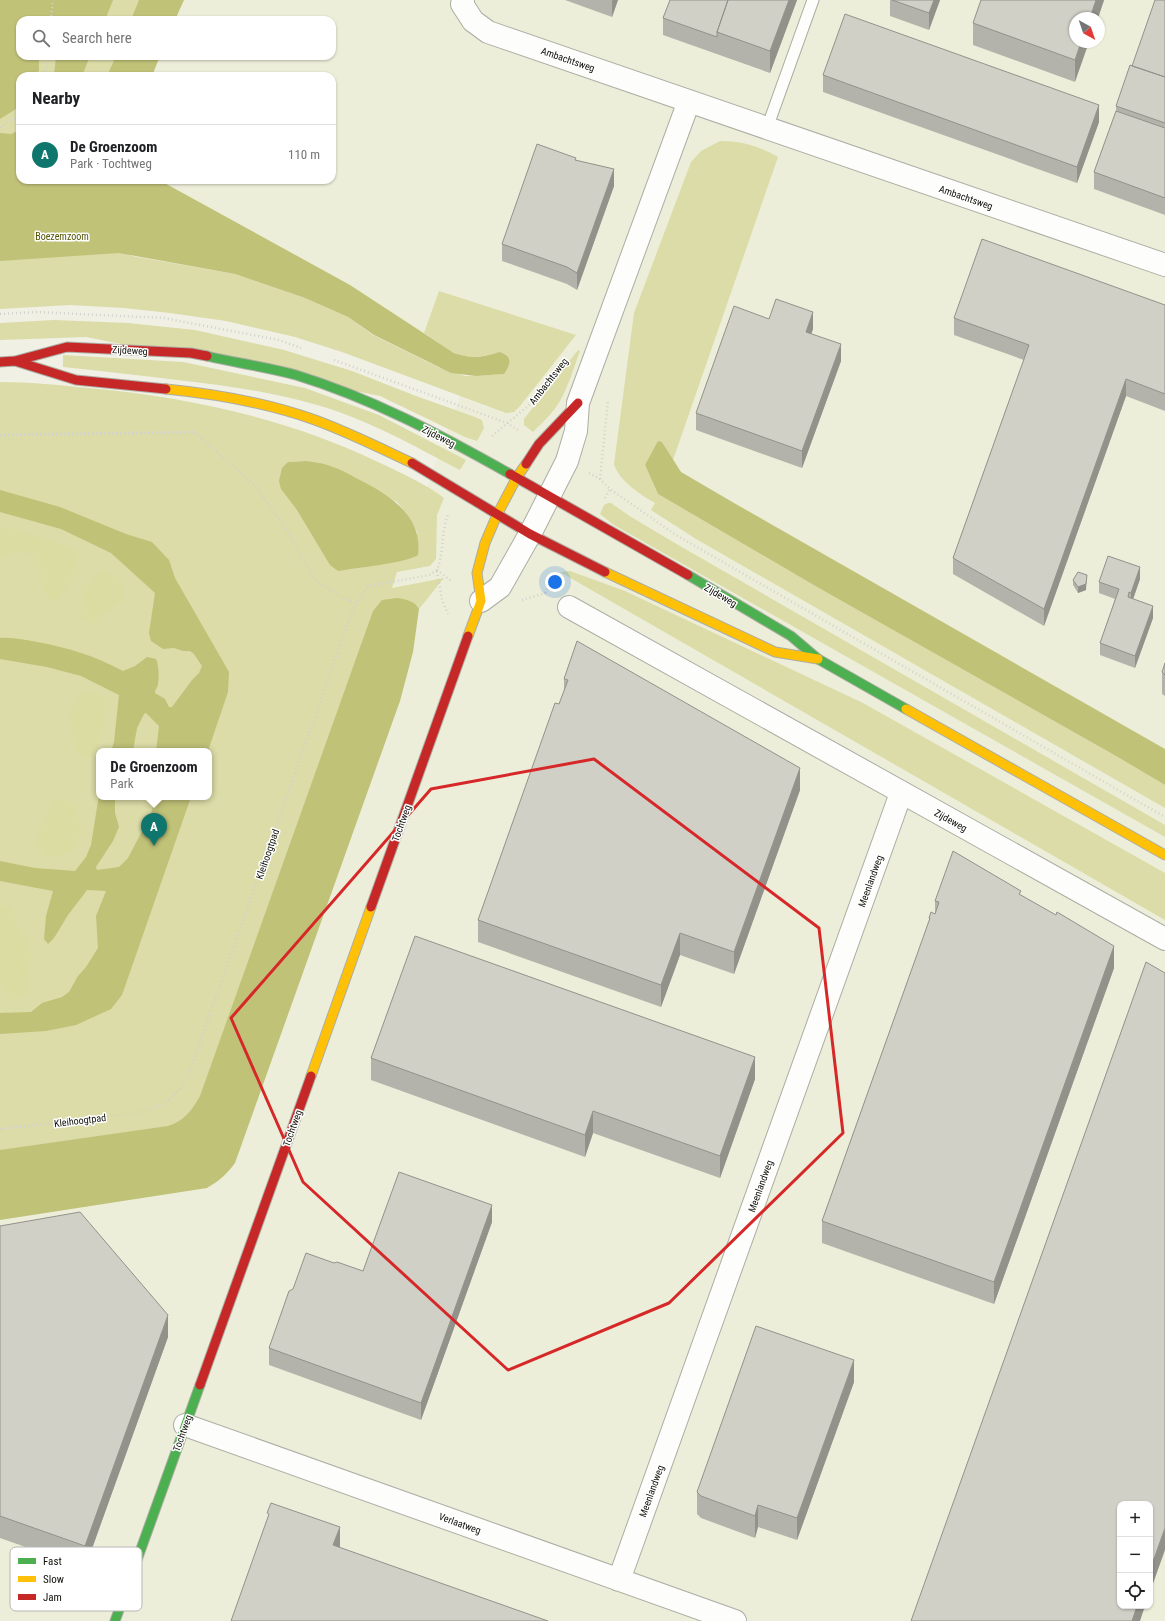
<!DOCTYPE html>
<meta charset="utf-8">
<style>
:root{--surface:#fff;--page:#f2f2f2;--text:#202124;--muted:#757577;--line:#e0e0e0;--accent:#0f766e}
body{margin:0;font-family:"Roboto Condensed",sans-serif;background:var(--page);color:var(--text)}
.controls{position:absolute;right:12px;bottom:12px;display:grid;overflow:hidden;border-radius:8px;box-shadow:0 1px 3px #0004}
.controls button{width:36px;height:36px;display:grid;place-items:center;padding:0;border:0;border-bottom:1px solid var(--line);background:var(--surface);color:var(--text);font:20px sans-serif}
.compass{position:absolute;left:1069px;top:12px;width:36px;height:36px;border-radius:50%;background:var(--surface);box-shadow:0 1px 3px #0004;rotate:140deg}
.you{position:absolute;left:555px;top:582px;width:14px;height:14px;margin:-10px;border:3px solid #fff;border-radius:50%;background:#1a73e8;box-shadow:0 0 0 6px #1a73e833}
.badge{display:grid;place-items:center;width:26px;height:26px;border-radius:50%;background:var(--accent);color:#fff;font-size:13px;font-weight:700}
.pin{position:absolute;translate:-50% -33px;filter:drop-shadow(0 1px 2px #0008)}
.pin::after{content:'';position:absolute;top:21px;width:14px;height:12px;background:inherit;clip-path:polygon(0 0,100% 0,50% 100%)}
.popup{position:absolute;left:96px;top:748px;width:116px;height:52px;box-sizing:border-box;display:grid;place-content:center;border-radius:8px;background:var(--surface);filter:drop-shadow(0 1px 3px #0005);font-size:13px;white-space:nowrap;color:var(--muted)}
.popup b{font-size:15px;color:var(--text)}
.popup::after{content:'';position:absolute;left:50%;top:100%;margin-left:-8px;border:8px solid transparent;border-top-color:var(--surface)}
.list{margin:0;padding:0;list-style:none}
h2{display:flex;justify-content:space-between;align-items:center;height:52px;margin:0;padding:0 16px;font-size:17px}
h2 small{font-size:13px;font-weight:400;color:var(--muted)}
.list li{display:grid;grid-template-columns:26px 1fr auto;gap:12px;align-items:center;box-sizing:border-box;height:60px;padding:0 16px;border-top:1px solid var(--line)}
.list b{display:block;font-size:15px;white-space:nowrap}
.list p{margin:0;font-size:13px;white-space:nowrap;color:var(--muted)}
.list em{font-size:13px;font-style:normal;color:var(--muted)}
.icon{flex:none;width:22px;height:22px;fill:none;stroke:currentColor;stroke-width:2;stroke-linecap:round;stroke-linejoin:round}
.map{position:relative;flex:none;width:1165px;height:1621px;overflow:hidden}
.search{position:absolute;background:var(--surface);box-shadow:0 1px 3px #0004;left:16px;top:16px;width:320px;height:44px;display:flex;align-items:center;gap:10px;box-sizing:border-box;padding:0 14px;border-radius:12px;color:var(--muted);font-size:15px}
.panel{position:absolute;background:var(--surface);box-shadow:0 1px 3px #0004;left:16px;top:72px;width:320px;height:112px;border-radius:12px}
.map>svg:first-child{display:block}
</style>
<div class="map">
<svg width="1165" height="1621" viewBox="0 0 1165 1621">
<rect width="100%" height="100%" fill="#f0f0e5"/>
<path fill="#edeed9" fill-rule="evenodd" d="M176,0H1165V1621H0V1190L408,539L471,366L139,180H332V76H144L152,56H332V20H167ZM1075,18H1099V42H1075ZM1120,1504H1150V1606H1120Z"/>
<path fill="#dbdca7" fill-rule="evenodd" d="M0,0H176L167,20H20V56H152L144,76H20V180L132,256L235,274L305,298L348,317L373,335L438,367L465,376H476L504,374L499,352C459,364 456,353 424,333L439,291L576,335L520,406L514,412L506,413L342,352L295,337L226,321L170,313L124,308L70,305L0,309Z
M720,141C743,141 758,146 778,157L673,460L662,442L645,465L658,494L817,587L1116,756L1165,785V808L696,539L651,510L655,503C641,495 619,481 614,464L634,313L691,162L701,151Z
M54,320L128,323L195,330L284,350L352,371L416,396L475,417L482,420L484,428L477,441L465,437L380,396L86,337L0,340V323Z
M578,350L580,351C574,367 569,385 560,401C553,413 543,422 533,432L524,425V419Z
M63,355L183,362L305,388L379,415L466,460L460,470C414,446 367,419 317,405C272,392 224,385 177,380C139,375 101,371 63,367Z
M0,382C30,382 58,385 88,388C188,397 286,418 378,462C401,473 424,483 444,498L437,515L436,559L430,566L397,572L392,588L444,578L419,609L417,605L206,1153L0,1190ZM306,461L317,462L397,502L406,513L418,534L288,462ZM99,751H209V797H99Z
M608,503H611L628,515L673,542L1165,825V837L614,525L600,514L604,505Z
M570,571L625,591L863,703L1165,873V920L560,572Z"/>
<path fill="#dbdca1" d="M0,526L69,547L79,554L70,581L59,599L50,600L42,584L41,566L35,556L21,551L8,554L0,559Z
M105,570C117,578 123,581 124,596L93,624L82,619C82,614 81,608 82,603C84,592 95,575 105,570Z
M93,692L105,699L103,730L94,753L84,759L76,750L70,719L74,704L84,693Z
M65,799L74,806L81,827L76,845L61,856L46,857L38,846L39,834L53,802Z
M0,906H10L15,917L18,932L29,943L31,959L26,978L25,994L13,1000L1,986L0,981Z"/>
<path fill="#c0c278" d="M0,0H113L105,20H20V56H39V70L36,76H20V104L16,109L0,119Z
M139,0H184L175,20H131Z
M56,56H90L82,76H54Z
M116,56H160L152,76H107Z
M20,130V180H159L350,285L454,353C473,359 479,358 499,352C513,356 511,364 504,374L476,376L451,373L374,335L348,317L305,298L235,274L119,253L0,261V133L11,134Z
M658,441L662,442L681,472L734,503L1165,749V785L1116,756L817,587L658,494L645,465Z
M306,461C325,462 342,470 358,479C389,495 423,515 418,555C406,563 355,568 338,571L330,565L297,510L281,489L279,481L282,468L288,462Z
M0,490L60,507L126,534L152,542L169,560L175,578L229,672L228,692L208,751H156L159,726L146,713L144,714L137,728L133,751H111L114,742L119,695L81,676L47,667L0,659V638C13,637 25,640 37,642C69,648 95,656 123,671L135,666L147,657L156,659C159,665 159,676 158,684C158,687 155,689 155,693L165,699L169,707H172L192,680L199,673L202,666L194,654L190,651H183L174,648L163,649L151,641L149,633L155,593L111,553L61,529L0,512Z
M397,598C405,599 415,601 419,609L413,652L400,701L235,1163C227,1174 219,1181 207,1188L0,1220V1150L168,1126C183,1122 193,1109 200,1096L373,611L382,600Z
M99,795V797H115V813L119,827L113,841L96,867L97,870L119,867L128,858L151,814L155,797H191L122,995L111,1009L76,1025L46,1031L0,1034V1013L31,1012L42,1003L62,997L69,992L78,976L86,967L98,948L96,916L106,891L87,890L68,915L54,938L48,944L44,939L46,916L53,891L0,881V861L35,868L75,871L86,857L91,845Z"/>
<g fill="none" stroke-linecap="round" stroke-linejoin="round">
<defs>
<path id="lane" d="M767,128L813,0"/>
<path id="street" d="M463,0L462,4L473,21L488,32L1165,265
M481,601L500,587L530,534L567,461L576,431L578,403L689,101
M569,607L1165,939
M185,1425L735,1621
M619,1580L901,793"/>
<path id="fast" d="M207,356C236,363 267,367 296,375C371,398 441,435 510,474
M688,575L791,636L818,659L906,709
M115,1621L200,1385"/>
<path id="slow" d="M166,389C216,394 268,403 315,420C348,432 380,448 412,463
M605,572L775,652L818,659
M468,636L481,601L477,573L485,543L497,515L517,477L526,464
M906,709L1165,855
M311,1076L371,907"/>
<path id="jam" d="M15,361L76,380L166,389
M0,362L15,361L67,347L191,353L207,356
M412,463L530,534L605,572
M526,464L539,444L578,403
M510,474L688,575
M371,907L468,636
M200,1385L311,1076"/>
</defs>
<use href="#lane" stroke="#acada4" stroke-width="13"/>
<use href="#street" stroke="#acada4" stroke-width="24"/>
<use href="#fast" stroke="#acada4" stroke-width="11"/>
<use href="#slow" stroke="#acada4" stroke-width="11"/>
<use href="#jam" stroke="#acada4" stroke-width="11"/>
<path stroke="#d1d1cd" stroke-width="2.5" stroke-dasharray="1 3" stroke-linecap="butt" d="M51,20L53,0
M44,76L49,56
M0,127L20,115
M0,314L36,312L164,318L279,340L301,348
M334,360L507,423L518,430
M0,435L194,432L254,484L288,532L314,579L334,593L357,604
M492,436L528,406L565,359
M589,473L600,479L610,489L676,535L1165,817
M600,479L608,401
M605,498L610,489
M437,570L451,581
M437,571L442,600L448,614
M545,593L557,575
M522,600L545,593L547,594
M0,1129L143,1112C173,1102 180,1094 192,1065L348,623C354,610 358,596 369,586L429,575L437,570C444,553 441,533 448,515"/>
<use href="#lane" stroke="#fdfdfb" stroke-width="11"/>
<use href="#street" stroke="#fdfdfb" stroke-width="22"/>
<use href="#fast" stroke="#4caf50" stroke-width="9"/>
<use href="#slow" stroke="#ffc107" stroke-width="9"/>
<use href="#jam" stroke="#c62828" stroke-width="9"/>
</g>
<path fill="#b3b3ab" d="M565,0H618L612,17Z
M670,0H797L770,73L663,35V18Z
M890,0H940L929,30L890,16Z
M981,0H1104L1098,18H1075V82L973,45V23Z
M1165,0V215L1094,189V172L1116,111V106Z
M823,75L1099,122L1077,183L823,92Z
M576,160L614,186L577,290L567,284L502,261V244Z
M1165,305V411L1126,396L1044,626L953,574V558L1024,360L954,335V318Z
M769,319L813,329L811,334L841,361L802,468L696,430V413Z
M1140,579L1133,599L1153,618L1135,668L1100,655V643L1115,599L1099,593V582Z
M1073,580L1086,590L1078,593L1073,585Z
M1165,663V696L1162,694V672Z
M564,679L800,790L734,974L680,955L661,1007L478,942V920L564,691Z
M1021,895L1114,968L994,1304L822,1243V1221L929,922V918L935,914V901Z
M371,1058L755,1079L720,1178L593,1133L585,1157L371,1080Z
M492,1222L421,1420L269,1365V1348L293,1289L334,1263L363,1271Z
M0,1226L168,1337L85,1568L0,1538Z
M854,1382L797,1540L758,1527L755,1538L701,1518L697,1514V1492Z"/>
<path fill="#92928b" d="M612,0H618L612,17Z
M789,0H797L770,73V51Z
M934,0H940L929,30V13Z
M1096,0H1104L1098,18H1090Z
M1081,42H1089L1075,82V60Z
M1099,105V122L1077,183V167Z
M614,169V186L577,290V273Z
M813,312V329L806,349V332Z
M841,344V361L802,468V451Z
M1126,379V396L1044,626V609Z
M1140,567V579L1131,605V593Z
M1087,575L1086,590L1078,593V587Z
M1153,606V618L1135,668V656Z
M800,768V790L734,974V952Z
M680,933V955L661,1007V985Z
M1114,946V968L994,1304V1282Z
M755,1057V1079L720,1178V1156Z
M593,1111V1133L585,1157V1135Z
M492,1205V1222L421,1420V1403Z
M168,1315V1337L85,1568V1546Z
M854,1360V1382L797,1540V1518Z
M758,1505V1527L755,1538V1516Z
M340,1527V1549L333,1545Z
M1165,1528V1550L1150,1592V1570Z
M1137,1606H1145L1140,1621H1132Z"/>
<path fill="#d0d0c7" stroke="#92928b" d="M670,0H728L717,32V37L663,18Z
M728,0H789L770,51L717,32Z
M892,0H934L929,13Z
M981,0H1096L1090,18H1075V42H1081L1075,60L973,23Z
M1155,0H1165V77L1132,66Z
M845,14L1099,105L1077,167L823,75Z
M1130,65L1165,77V123L1116,106Z
M1116,111L1165,128V198L1094,172Z
M537,144L576,158L575,160L614,169L577,273L567,267L502,244Z
M982,239L1165,305V394L1126,379L1044,609L953,558L1029,345L954,318Z
M776,299L813,312L806,332L841,344L802,451L696,413L734,306L769,319Z
M1108,556L1140,567L1131,593L1129,592L1128,597L1153,606L1135,656L1100,643L1119,589L1099,582Z
M1078,572L1087,575L1086,584L1078,587L1073,580Z
M577,641L800,768L734,952L680,933L661,985L478,920L555,703L559,704L568,680L564,679Z
M1165,663V675L1162,672Z
M953,851L1021,891L1019,894L1056,915L1057,912L1114,946L994,1282L822,1221L930,918H929L931,912L935,914L939,902L935,901Z
M415,936L755,1057L720,1156L593,1111L585,1135L371,1058Z
M1146,962L1165,973V1528L1150,1570V1504H1120V1606H1137L1132,1621H911Z
M399,1172L492,1205L421,1403L269,1348L289,1291L293,1289L306,1253L334,1263L337,1262L363,1271Z
M80,1212L168,1315L85,1546L0,1516V1226Z
M756,1326L854,1360L797,1518L758,1505L755,1516L701,1496L697,1492Z
M271,1503L340,1527L333,1545L548,1621H231L269,1514L267,1513Z"/>
<path fill="none" stroke="#d62828" stroke-width="3" stroke-linejoin="round" d="M594,759L819,928L843,1133L669,1303L508,1370L303,1182L231,1018L431,789Z"/>
<g text-anchor="middle" stroke-width="3" stroke-linejoin="round" paint-order="stroke">
<g font-size="10" fill="#0f0f08" stroke="#fff">
<text transform="translate(568 59) rotate(19)" y="4">Ambachtsweg</text>
<text transform="translate(966 197) rotate(19)" y="4">Ambachtsweg</text>
<text transform="translate(130 350) rotate(3)" y="4">Zijdeweg</text>
<text transform="translate(548 381) rotate(-52)" y="4">Ambachtsweg</text>
<text transform="translate(439 436) rotate(27)" y="4">Zijdeweg</text>
<text transform="translate(721 595) rotate(30)" y="4">Zijdeweg</text>
<text transform="translate(951 820) rotate(29)" y="4">Zijdeweg</text>
<text transform="translate(401 823) rotate(-70)" y="4">Tochtweg</text>
<text transform="translate(267 854) rotate(-71)" y="4">Kleihoogtpad</text>
<text transform="translate(870 881) rotate(-70)" y="4">Meenlandweg</text>
<text transform="translate(80 1120) rotate(-7)" y="4">Kleihoogtpad</text>
<text transform="translate(292 1128) rotate(-70)" y="4">Tochtweg</text>
<text transform="translate(760 1186) rotate(-70)" y="4">Meenlandweg</text>
<text transform="translate(182 1433) rotate(-70)" y="4">Tochtweg</text>
<text transform="translate(651 1491) rotate(-70)" y="4">Meenlandweg</text>
<text transform="translate(460 1523) rotate(20)" y="4">Verlaatweg</text>
</g>
<g font-size="10" fill="#525303" stroke="#fff">
<text x="62" y="240">Boezemzoom</text>
</g>
</g>
<rect x="10" y="1547" width="132" height="64" rx="6" fill="#fff" stroke="#b7b7b5" stroke-width="1"/>
<rect x="18" y="1558" width="18" height="6" fill="#4caf50"/>
<rect x="18" y="1576" width="18" height="6" fill="#ffc107"/>
<rect x="18" y="1594" width="18" height="6" fill="#c62828"/>
<g font-size="11" fill="#0f0f08">
<text x="43" y="1565">Fast</text>
<text x="43" y="1583">Slow</text>
<text x="43" y="1601">Jam</text>
</g>
</svg>
<div class="controls">
<button>+</button>
<button>−</button>
<button><svg class="icon" aria-label="locate" viewBox="0 0 24 24"><circle cx="12" cy="12" r="6"/><path d="M12 2v4M12 18v4M2 12h4M18 12h4"/></svg></button>
</div>
<svg class="compass" viewBox="-18 -18 36 36"><path d="M0-13l5 13h-10z" fill="#e53935"/><path d="M0 13l5-13h-10z" fill="#757577"/></svg>
<div class="you"></div>
<div class="pin badge" style="left:154px;top:846px">A</div>
<div class="popup"><b>De Groenzoom</b>Park</div>
<div class="search"><svg class="icon" aria-label="search" viewBox="0 0 24 24"><circle cx="10" cy="10" r="6"/><path d="M15 15l6 6"/></svg>Search here</div>
<section class="panel">
<h2>Nearby<small></small></h2>
<ul class="list">
<li><span class="badge">A</span><div><b>De Groenzoom</b><p>Park · Tochtweg</p></div><em>110 m</em></li>
</ul>
</section>
</div>
